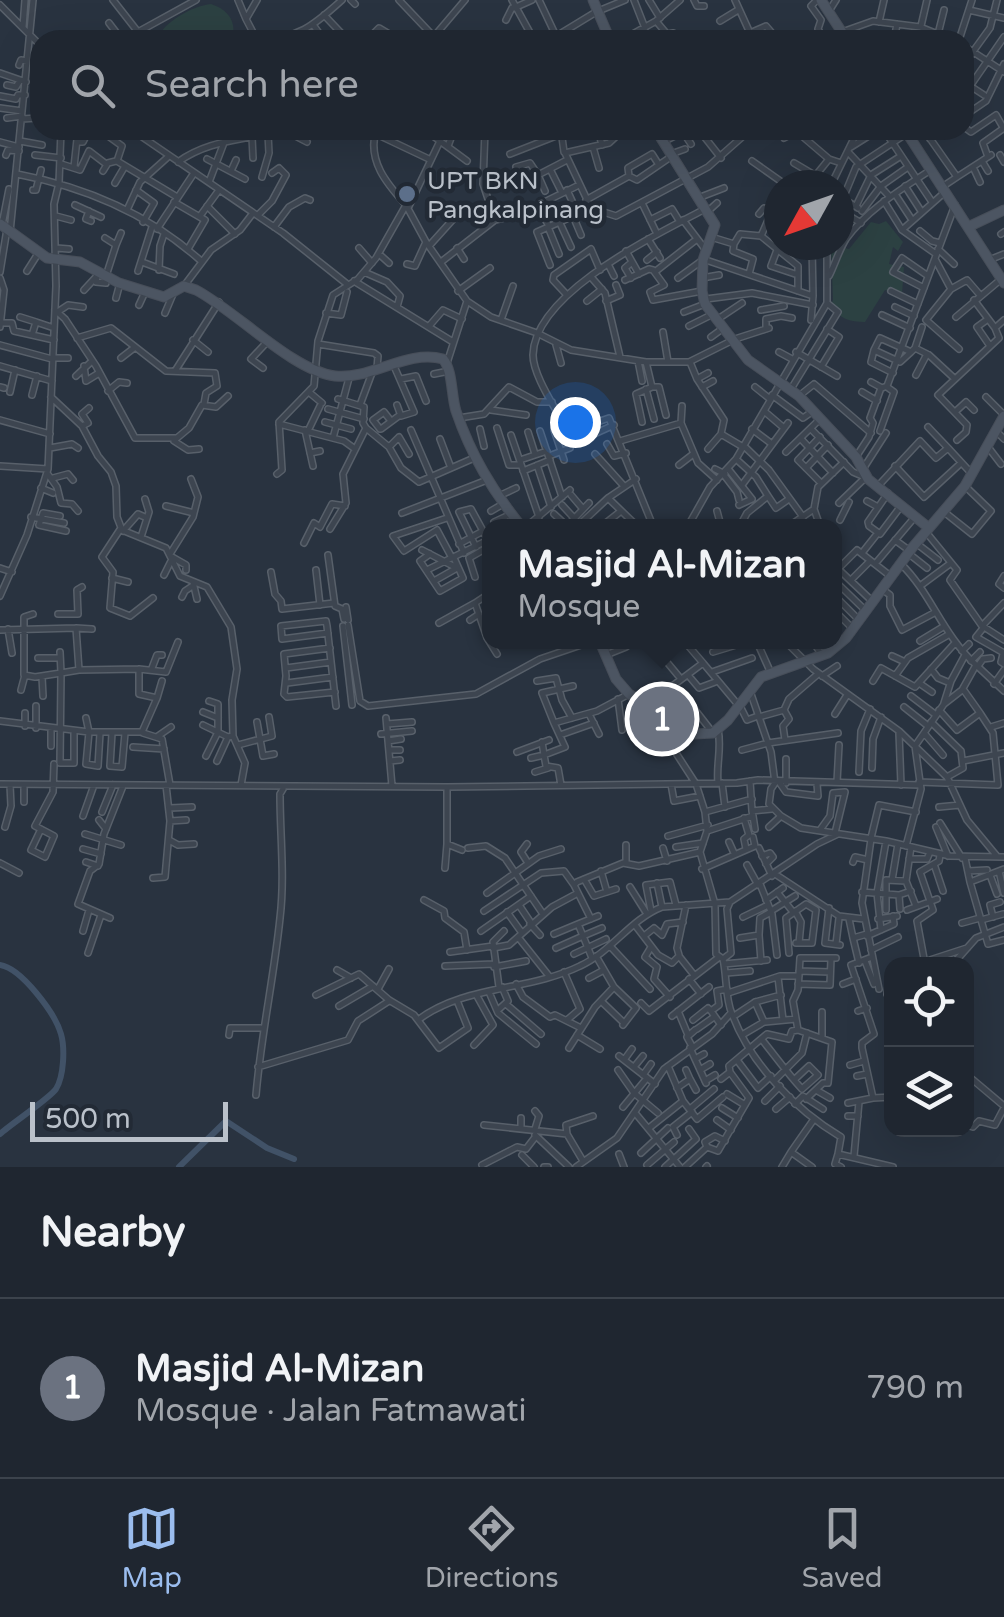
<!DOCTYPE html>
<meta charset="utf-8">
<style>
:root{--surface:#1f2630;--page:#2c323c;--text:#f1f3f6;--muted:#a1a5ab;--line:#3c434c;--accent:#9bbdee}
body{margin:0;font-family:"Varela Round",sans-serif;background:var(--page);color:var(--text)}
.controls{position:absolute;right:30px;bottom:30px;display:grid;overflow:hidden;border-radius:20px;box-shadow:0 10px 40px #0002}
.controls button{width:90px;height:90px;display:grid;place-items:center;padding:0;border:0;border-bottom:2px solid var(--line);background:var(--surface);color:var(--text);font:50px sans-serif}
.compass{position:absolute;left:764px;top:170px;width:90px;height:90px;border-radius:50%;background:var(--surface);box-shadow:0 10px 40px #0002;rotate:230deg}
.scale{position:absolute;left:30px;bottom:25px;width:198px;box-sizing:border-box;padding-left:10px;border:5px solid #bac1ca;border-top:0;font-size:28px;line-height:35px;white-space:nowrap;color:#bac1ca;-webkit-text-stroke:8px #222a35;paint-order:stroke}
.you{position:absolute;left:575px;top:422px;width:35px;height:35px;margin:-25px;border:8px solid #fff;border-radius:50%;background:#1a73e8;box-shadow:0 0 0 15px #1a73e833}
.badge{display:grid;place-items:center;width:65px;height:65px;border-radius:50%;background:var(--accent);color:#fff;font-size:32px;font-weight:700}
.pin{position:absolute;translate:-50% -50%;border:5px solid #fff;box-shadow:0 2px 10px #0006}
.popup{position:absolute;left:482px;top:519px;width:360px;height:130px;box-sizing:border-box;display:grid;place-content:center;border-radius:20px;background:var(--surface);filter:drop-shadow(0 2px 8px #0005);font-size:32px;white-space:nowrap;color:var(--muted)}
.popup b{font-size:38px;color:var(--text)}
.popup::after{content:'';position:absolute;left:50%;top:100%;margin-left:-20px;border:20px solid transparent;border-top-color:var(--surface)}
.list{margin:0;padding:0;list-style:none}
h2{display:flex;justify-content:space-between;align-items:center;height:130px;margin:0;padding:0 40px;font-size:42px}
h2 small{font-size:32px;font-weight:400;color:var(--muted)}
.list li{display:grid;grid-template-columns:65px 1fr auto;gap:30px;align-items:center;box-sizing:border-box;height:180px;padding:0 40px;border-top:2px solid var(--line)}
.list b{display:block;font-size:38px;white-space:nowrap}
.list p{margin:0;font-size:32px;white-space:nowrap;color:var(--muted)}
.list em{font-size:32px;font-style:normal;color:var(--muted)}
.icon{flex:none;width:55px;height:55px;fill:none;stroke:currentColor;stroke-width:2;stroke-linecap:round;stroke-linejoin:round}
.map{position:relative;flex:none;width:1004px;height:1167px;overflow:hidden}
.search{position:absolute;background:var(--surface);box-shadow:0 10px 40px #0002;left:30px;right:30px;top:30px;height:110px;display:flex;align-items:center;gap:25px;box-sizing:border-box;padding:0 35px;border-radius:30px;color:var(--muted);font-size:38px}
.sheet{height:310px;background:var(--surface)}
nav{display:flex;justify-content:space-around;align-items:center;box-sizing:border-box;height:140px;border-top:2px solid var(--line);background:var(--surface);font-size:28px;color:var(--muted)}
nav a{display:grid;justify-items:center;gap:5px}
nav .on{color:var(--accent)}
.map>svg:first-child{display:block}
</style>
<div class="map">
<svg width="1004" height="1167" viewBox="0 0 1004 1167">
<rect width="100%" height="100%" fill="#293340"/>
<path fill="#2c4142" d="M211,4C229,10 237,22 232,40H156C164,22 192,6 211,4Z
M886,221L903,242L898,251L893,247L889,264L904,267L902,294L885,290L865,322C849,322 840,318 830,307L833,300L831,245L849,249L871,222L879,224Z"/>
<g fill="none" stroke-linecap="round" stroke-linejoin="round">
<path stroke="#415267" stroke-width="6" d="M0,965C21,968 55,1013 61,1034C65,1048 64,1076 56,1089C50,1098 11,1124 0,1134
M179,1167L226,1121L267,1148L294,1159"/>
<defs>
<path id="street" d="M113,0L138,32L196,0
M238,0L246,19
M257,0L246,19L257,40C298,39 313,26 342,0
M351,0L355,4
M399,0L437,40
M512,0L534,40
M539,0L556,36
M634,0L645,28
M649,0L660,18
M694,0L697,6H704
M735,0L750,33L766,26L778,40
M817,0L811,6L821,20L818,29L824,40
M0,5L40,45
M514,8L532,0
M969,10L1004,18
M829,11L836,0
M324,15L343,35L354,40
M506,20L512,8
M656,21L667,34L673,33
M720,21L738,10
M879,22L884,0
M109,23L122,40
M314,26L324,40
M921,26L927,0
M23,27L25,0
M842,32L873,21L920,27L953,40
M938,34L944,10
M123,40L138,32L142,40
M367,40L379,28L399,40
M431,40L465,0
M550,40L596,12L625,0
M622,40L656,21L680,0
M894,40L897,24
M959,40L972,0
M964,46L1004,72
M35,61L40,54
M964,64L990,28L997,0
M19,65L21,60L27,61
M0,73L26,82
M964,82L984,95
M7,85L16,87L19,82
M964,95L1004,37
M0,96L16,99L18,95H25
M0,108L22,111
M964,116L986,101L1004,64
M7,118L22,116
M22,119L37,118
M964,127L971,132L996,115L1004,129
M100,130L122,146L117,161L177,197
M132,130L283,233L347,284
M284,130L307,142
M425,130L467,161
M485,130L483,184L495,220
M561,130L564,152
M598,130L602,145
M623,130L609,143L565,153L591,208L616,216L708,167L750,130
M699,130L721,158
M795,130L829,159L841,163
M884,130L932,202
M924,130L957,177L942,187
M683,132L691,144
M374,133L431,160
M182,135L186,130
M252,137L253,158
M784,138L795,132
M930,139L944,130
M20,141L42,145
M0,142L19,147
M78,142H83L89,130
M663,142L687,130
M448,146L454,130
M593,147L599,168
M851,147L878,130
M848,152L890,197
M510,154L561,134
M671,154L685,149
M6,155L8,150L19,151
M35,155L61,158
M1000,155L1004,162
M988,157L983,143L1004,128
M207,159L245,179
M752,161L786,185
M982,161L988,171
M178,162C210,139 244,141 280,130
M794,163L816,176
M61,164L80,170L89,151L106,164
M74,167L78,130
M516,167L530,163L538,175L567,160
M973,167L980,182
M550,169L562,193
M103,171L108,163L116,161
M231,171L236,160
M17,174C85,187 149,214 201,261
M538,175L545,191
M629,176L628,168L652,154L659,165
M262,177L269,153L268,134
M957,177L991,155
M812,180L829,159
M209,182L225,140
M115,183L125,166
M794,185L802,177L820,185
M831,185L858,130
M905,186L921,211
M33,190H36L41,170
M136,190L154,203L143,222
M567,190L578,214
M895,194L912,220
M839,196L858,208
M698,198L724,188
M586,200L629,176L637,180L672,156
M884,201L902,230L945,192
M174,202L205,220L188,249
M642,203L657,234
M75,205L101,217
M406,205L426,242L467,301L491,317L537,333L571,350L646,362H689L735,339L769,328
M207,206L235,234
M409,206L440,141
M537,206L549,226
M856,206L871,175L901,156
M839,208L856,167L912,130
M127,210L140,182L169,156
M89,211L86,219L91,221
M862,211L881,186L908,167
M707,212L717,203
M759,214L764,208L773,212
M258,215L272,201L286,175L279,168L272,173
M56,216L71,220
M200,216L219,190
M573,216L581,235
M650,220L672,209L680,222
M683,220L705,249
M559,221L571,247
M2,225L9,189
M274,227L289,207L305,198L310,200
M548,227L559,254
M157,229L194,173
M902,230L936,254
M840,231L851,217L861,223
M920,231L932,241L940,243
M10,232L33,0
M1001,234L1004,232
M761,236L779,195
M711,237L734,244L740,234L761,236L798,266V291
M105,238L116,245L106,276
M648,239L660,258
M734,244L733,251L753,259L749,274
M116,245L121,233
M429,246L456,216
M56,248L69,249
M359,248L372,263
M457,248L464,259
M938,249L954,264
M777,250L771,266L798,275
M626,251L639,274
M379,254L389,263
M703,259L813,296L812,245
M935,259L951,289
M647,260L657,252
M989,260L1004,254
M142,262L174,274
M441,262L495,220L518,215L579,185
M407,264L415,266L426,242
M608,264L614,276
M550,265L537,232L591,208
M159,270L160,246L164,234
M27,271L39,252
M138,271L152,227
M656,271L697,239
M0,272L7,229
M98,272L96,282L106,283
M364,272L387,282L400,296L397,307
M829,276C835,264 839,250 846,239C867,210 900,190 929,171
M591,277L605,293L620,357
M0,278L4,290L0,327
M631,278L625,268L632,262
M678,278L700,262
M702,278L719,275
M625,280L649,269L653,270L664,285L650,292L653,300L702,291
M354,281L453,342
M184,286L211,250L240,230L253,213
M924,288L893,272L902,258L928,276
M84,290L96,277
M458,291L490,268
M891,291L918,304
M567,295L553,280L554,275L591,249L600,270
M116,298L120,283
M706,299L752,293L813,305
M974,300L995,328
M587,301L602,289
M606,301L620,295L616,285
M139,305L145,292
M895,307L914,316
M55,310L65,319L96,366L135,438H177L189,428L202,405L216,407L228,396
M761,310L784,306
M59,311L68,305L83,307
M684,312L705,304
M165,313L173,294
M326,313L341,315L347,292
M882,315L910,328
M20,317L36,322
M956,317L1000,280
M718,319L742,303
M988,319L977,327L990,346
M501,320L513,286
M811,320L813,296
M1,323H12L14,331L32,335
M430,325L443,310L462,319
M689,326L711,315
M766,329V319L781,316L792,318
M663,332L668,362
M711,337L722,329
M77,338L111,328L166,371L215,373L217,386L206,393L204,404
M54,340L32,335L36,322L54,328
M193,340L208,352
M318,344L374,353L378,356L377,368
M0,345L52,359
M556,345L561,363
M915,348L922,327
M959,349L926,320L951,289L967,280L980,295
M874,350L880,338L911,352L915,348L927,354L916,375
M779,352L792,359
M796,352L837,376
M929,355L955,379
M52,358H68
M121,358L134,348
M638,361L642,381
M646,362L652,387H659L666,415
M690,362L697,379L724,420L721,434
M447,363L467,301
M0,366L52,381
M84,366L86,381L99,373
M394,366L414,412L401,416L397,405
M821,367L839,337L827,329
M263,368L251,359L267,342
M175,371L219,302
M893,373L871,362L874,350L900,362L911,352
M434,374L449,371
M76,376L92,361
M401,379L416,376L426,401
M697,379L708,373
M871,382L882,388L887,386L955,205
M0,387L4,388
M702,387L713,381
M755,387L770,399
M646,389L654,419
M791,389L838,312L827,303
M108,391L119,382L127,383
M10,392L15,370
M862,392L877,401
M310,393L322,403
M32,395L37,376
M772,395L803,418L813,411
M799,396L814,384L871,433
M51,397L82,426L98,456L111,472L116,486L117,517L122,530L166,548L180,576L207,587L231,627L237,669L232,700L233,736L245,763L241,785
M986,397L1004,415
M338,399L364,407L363,423L366,428
M360,405L373,370
M328,409L364,419
M491,410L526,415
M764,411L784,428
M557,412C549,398 533,372 533,355C534,293 656,235 705,209
M955,412L966,402L974,410
M459,418L484,414L509,387L537,402H552
M0,420L50,434
M391,421L384,412L373,420L380,429H381L400,415
M325,422L351,429
M642,422L636,394L652,387
M681,423L682,406
M279,424L344,441L355,449
M82,426L88,423L82,414L89,408
M588,426L594,434L614,425
M928,427L948,448
M497,428L509,465H521
M480,429L484,446
M752,429L772,444
M811,429L853,472L867,478
M305,430L313,466
M411,430L464,553
M554,430L564,460
M574,430L609,418L653,526
M308,431L320,406
M540,431L562,497
M880,431L894,392L887,387
M996,431L1004,439
M528,432L535,454
M511,435L539,517
M820,437L798,460L821,483
M333,438L349,378
M440,439L451,468
M801,439L833,473
M957,440L966,432L967,425L938,395L999,338L995,328L1004,320
M174,441L188,450L199,449
M620,441L681,423L698,463L717,480
M607,444L614,456L626,453
M744,446L769,470L803,517
M988,447L1001,464
M50,448L72,444L78,448
M708,449L721,434L743,447
M786,452L820,419
M310,453L320,451
M409,454L399,437L389,447L401,468L419,482L474,458
M595,454L623,485
M549,456L570,448L565,432
M856,457L869,437L873,423L870,418L881,388
M736,459L756,477L768,496L747,513L740,526
M520,460L547,451
M537,465L551,507
M679,465L692,455
M0,466L48,469
M895,466L924,497L961,463
M806,468L828,445
M715,469L725,474
M863,469L886,433
M729,470L752,499L739,505
M523,471L550,460
M47,473L57,487L61,503L72,504L78,511
M277,474L282,470L279,422L314,386L318,341L333,295L358,279L376,258L406,205C387,184 367,161 376,130
M724,475L737,492L739,500
M53,478L68,474L73,480
M636,479L608,498L637,526
M742,485L788,423
M878,486L920,441L936,458L948,448L972,474
M41,488L53,493
M888,493L868,522L869,526L880,534L901,506
M501,495L516,488
M571,495L583,509
M768,496L776,508L789,499
M867,501L878,507
M839,503L865,478
M562,505L574,518
M166,506L194,513
M814,509L820,526
M491,511L503,504
M717,511L721,526
M943,511L972,534L991,511L966,487
M402,513L487,480
M554,514L567,526
M60,516L43,513L39,525L66,531
M31,517L64,523
M840,520L849,502
M494,522L511,514
M508,526L516,521
M527,526L570,490
M567,526L589,503
M578,526L608,498
M602,526L621,511
M688,526L710,487L736,459L827,303V245
M789,526L814,509L818,487L844,462
M121,528L102,557L113,572L110,608L130,616L153,598
M330,529L346,503L343,474L366,428L389,447
M437,530L404,551L393,536L447,518
M437,530L452,558
M123,531L138,514L147,518
M926,532L957,570L950,580L982,626L1004,603
M141,537L149,512L145,499
M895,540L910,551
M304,543L314,523L320,527L332,504L345,506
M916,543L938,560
M459,544L483,531
M476,547L459,512L471,509L488,540
M422,550L457,568L434,581
M862,553L877,534
M908,553L927,568
M170,554L193,517L198,497L191,479
M430,554L420,561L440,591L463,578L454,558
M328,555L335,606L342,609L344,619
M172,557L186,565V570
M875,564L914,518
M901,564C931,593 942,634 976,665L962,690L944,704L915,746L921,789L906,846
M834,565L872,601
M0,568L12,572
M839,568L857,550L889,575
M316,570L320,605
M427,570L490,539
M271,572L275,594L281,601L282,609L334,603
M164,575L171,561
M1004,576L999,584L1004,588
M475,577L469,558L490,546
M112,578L128,582
M834,580L866,611
M851,580L870,561
M193,582L197,599
M920,586L951,563
M882,589L890,595V606L902,630L934,613
M490,593L475,603L487,638L497,654
M834,595L859,620
M0,596L27,535L48,469L56,286L54,204L59,183L61,130
M182,597L185,591L194,585
M346,607L348,620
M834,610L853,629
M33,614L24,617V675L35,677L61,673L60,652
M58,614H78L77,590L82,587
M470,620L479,614
M439,623L475,603
M348,625L360,701L368,706L476,694L540,659L590,642
M343,626L352,705
M76,628L92,629
M8,629L12,653
M0,630L76,628L79,670L139,669V694L157,698L142,732H89L0,721
M328,633L282,639L281,626L326,621L327,626L336,706
M920,641L943,627
M685,642L703,663
M757,642L770,671
M786,642L813,669L899,731L947,777L967,820L996,855
M813,642L822,655
M704,643L708,642
M330,648L284,654L286,676L284,694L287,697L335,692
M962,651L969,644
M713,652L746,642
M1004,653L976,637L984,627L1004,640
M1003,654L1001,662L1004,664
M606,655L626,647
M892,656L905,662
M38,658H60
M666,661L681,679
M971,661L980,652
M976,665L1004,691
M978,666L983,659L991,658
M152,668L157,655H162
M286,668L331,662
M139,669L166,672L178,642
M931,669L938,678L950,683
M712,672L752,658
M688,675L699,688L718,681
M822,676L837,666
M895,676L908,658L948,635
M42,677L43,696
M537,681L556,678L562,700L572,718
M873,681L881,668L915,687L955,643
M287,683L333,677
M919,683L932,692
M994,684L1004,670
M573,686L542,693L554,723L597,711L629,694
M21,690L25,675
M750,691L771,752L775,783L771,789L769,804L781,816L801,828L886,841L950,856L1004,857
M911,696L936,715
M157,698L162,681
M618,699L622,730
M944,703L951,681L965,655
M692,706L713,733
M740,706L747,720L758,716
M904,707L928,726
M665,710L677,702
M784,710L789,719L783,726L785,740
M939,710L957,730L980,713L963,689
M203,712L218,718
M25,713V726
M664,713L663,693L703,663L739,706
M589,714L599,734
M835,714L847,695
M660,715L674,750L696,784L705,812L707,831L700,852L715,904L716,954L723,959C727,977 725,998 732,1014C751,1065 796,1110 841,1137L838,1154L893,1167
M759,717L784,710L789,699L818,674
M86,718L89,732L86,764L98,766L100,733
M386,718L392,786
M257,722L263,756L274,754
M931,722L961,751L963,768L947,777
M554,723L565,747L544,755L546,766L558,768L561,785
M387,724L412,722
M203,725L228,737L233,736
M991,727L1004,723
M36,728V706
M718,729C722,749 716,764 718,783
M74,731V763H60L61,673L79,670
M112,733L110,766L122,767L125,733
M143,733L162,739L170,785
M899,733L901,785
M924,733L943,755
M381,734L412,731
M560,735L594,723
M158,736L171,727
M388,741L401,739
M238,745L272,736L269,717
M51,746V729
M133,747L164,749
M389,750H400
M742,750L768,743L838,733
M517,752L549,740
M206,756L218,732V704L209,701
M531,758L544,755L542,742
M217,761L228,737
M390,761L400,760
M963,761L1004,753
M872,768L873,739L881,717
M535,772L548,768
M859,772L861,731L870,709
M750,781L752,811
M779,782L786,792L818,796L817,784
M837,782L839,745
M919,782L998,785L993,733L980,713
M722,783L725,807
M786,783V759
M0,784L447,787L737,783L758,780L920,785
M671,784L674,801L700,796
M447,788V844L462,850
M24,802V785
M939,807L960,805
M170,808L192,807
M102,812L113,785
M705,812L752,799
M83,816L94,785
M753,816L755,829
M744,818L749,835L744,839L746,849
M99,820L106,829
M170,821L186,820
M940,823L962,858
M5,827L11,806L10,785
M769,827L781,816
M936,827L948,856
M41,829L31,850L45,857L54,836L35,826L53,792L54,764
M820,830L830,816L833,793L845,792L835,833
M707,831L753,816L752,811L772,809
M85,834L121,845
M668,836L708,825
M871,838L879,805L916,812
M871,839L862,903L879,989
M169,840L178,845L194,844
M729,842L734,853
M527,844L521,852L528,863
M626,845V863
M676,847L703,843
M911,847L906,881L916,906
M468,848L486,846L505,858L543,914
M663,848L667,861
M759,848L772,876
M83,849L101,854
M762,856L770,853L773,857L766,864
M965,858L970,882L1004,869
M909,859H927L930,852
M86,862L98,866
M853,862L855,857L868,860
M0,863L19,873
M934,864L943,891
M747,865L758,885
M445,868L447,844
M702,869L755,846L753,837
M601,871L607,892
M968,871L987,870
M999,871L1004,893
M775,874L839,916L864,919
M990,875L997,894
M153,878L165,877L170,821L166,785
M584,879L594,896L616,889
M892,880L898,844
M970,882L988,944L1004,940
M657,883L662,907
M760,884L772,914L777,955
M630,887L647,914
M777,892L793,912
M862,892L899,895L911,891
M487,893L539,856L561,849
M578,893L591,919
M899,895L900,909
M424,900L444,911L445,918L464,932L467,950
M766,900L783,888
M519,905L531,923
M829,908L825,943L840,945
M886,910V880L906,881
M907,910L937,899
M484,911L541,873L564,871L574,885
M651,911L646,885L670,882L676,905
M771,911L795,896
M795,911L801,922L799,943
M507,912L522,933
M743,917L768,905
M993,917L990,905L1000,902
M110,918L78,904L90,871L99,864L104,834L123,786
M849,919L853,938L867,934
M878,919L897,916
M981,920L1003,914
M962,923L980,918
M530,924L540,935
M578,924L598,916
M635,925L658,955L672,963L679,956L694,975
M881,930L877,893L886,841
M83,931L89,910
M481,931L531,896
M554,934L578,924L583,936L556,948
M759,935L761,961
M644,936L654,928L662,935L667,924L683,922
M867,936L894,924L893,916
M518,937L549,976
M740,938L759,935L760,918L771,912
M853,938L859,963
M836,944L839,918
M610,946L650,989
M651,947L645,957L657,967L654,979L670,997
M493,948L509,945L552,907L578,893L574,885L577,882L623,863L639,866L700,852
M871,950L898,937
M450,952L493,946
M88,953L101,915
M789,953L786,918L806,904L816,910L812,943H796
M574,954L606,939
M679,955L677,948L686,905
M596,956L614,987L636,1008L623,1025
M872,957L851,965L874,1034L862,1043V1048L873,1098L892,1097
M592,958L583,936L602,928
M723,959L731,953L727,909L730,902
M930,960L967,948
M865,961L874,984
M724,964L767,960
M925,964L917,921L933,910L920,872L939,861L940,855
M953,964L976,938L1004,927
M445,966L494,964
M494,967L526,961
M337,970L351,978
M799,971L830,972
M564,972L580,1009L567,1020
M726,973L750,971
M778,977L783,1020
M589,978L604,970
M689,979L701,994
M516,984L523,997L550,1017L555,1015L581,1028
M798,984L830,985L831,958
M843,984L856,979
M499,987L493,942L504,931
M378,989L389,969
M489,992L498,1013L536,1044
M728,993L780,976H799
M887,994L889,979
M316,995L359,974L389,1000L414,1015L439,1048L468,1028L458,1003
M601,1001L624,1023
M641,1003L649,1011L718,958
M506,1004L541,1034
M339,1006L373,986
M498,1010L508,1001L502,987
M678,1011L688,1035
M858,1011L867,1008
M672,1016L709,987
M734,1016L755,1002L781,995
M418,1020C464,985 529,991 580,966C611,952 631,919 662,907L730,902L817,844L838,834
M693,1020L708,1008L711,1011
M765,1022L796,1019
M721,1025L711,1011L719,1005L717,991L727,989
M697,1029L714,1017
M798,1030L793,1001L798,990L800,958H836
M229,1035L230,1028H261
M577,1035L600,1049
M742,1035L764,1022L755,1002
M822,1038V1012
M763,1041C776,1057 788,1074 802,1089L818,1075L809,1066L794,1080
M474,1045L493,1025L477,996
M569,1048L595,1007L614,987
M690,1048L706,1083
M693,1048L687,1037L695,1030
M619,1056L655,1084
M695,1059L704,1054
M624,1060L632,1049
M737,1060L758,1088L771,1076
M850,1065L864,1061
M258,1067L348,1040L358,1021L389,1001
M634,1067L643,1056
M618,1070L634,1093L658,1113
M700,1070L710,1064
M966,1074L1004,1106
M643,1075L651,1064
M857,1076L867,1074
M690,1079L696,1090
M721,1079L730,1072L729,1066L767,1034L789,1039L792,1031L798,1030L832,1042L828,1083H823L806,1099
M775,1080L802,1053L807,1033
M705,1081L715,1075
M677,1088L690,1079L686,1070
M816,1090L830,1098
M727,1094L745,1105
M256,1095C261,1035 274,977 280,918C285,876 280,836 280,794L283,789
M683,1101L697,1119L723,1097
M765,1101L780,1086
M848,1103L873,1098
M795,1104L803,1096L823,1109
M623,1107L647,1078
M722,1108L738,1118
M690,1109L714,1089
M776,1109L790,1097
M636,1114L680,1167
M848,1116H858
M717,1120L731,1130
M484,1125L567,1134
M966,1125L973,1127L979,1121L995,1125L1004,1108
M649,1128L683,1101L668,1066
M521,1129V1118
M535,1129L539,1116L535,1111
M535,1135L569,1167
M677,1135L673,1127L692,1112
M707,1147L718,1151L749,1098L730,1072
M641,1153L668,1128
M619,1154L624,1167
M838,1154L835,1164L841,1167
M522,1155L534,1167
M854,1156L859,1102
M583,1161L567,1134L566,1125L593,1116
M482,1165L517,1147L526,1149L536,1136
M647,1165L674,1142
M544,1167H548
M576,1167L617,1138L664,1069L712,1034L731,1013
M665,1167L696,1139L689,1129
M685,1167L707,1147L705,1142L715,1136L725,1141
M706,1167L707,1166
M782,1167L791,1152
M812,1167L791,1152L814,1119"/>
<path id="secondary" d="M593,0L610,40
M821,0L847,40
M656,130L715,225L703,260L702,291L705,304L748,360L799,396L856,457L868,479L929,528
M905,130L1004,283
M0,224L47,258L80,262L119,283L164,297L184,286L196,290C236,311 293,371 335,376C371,380 407,349 443,359C453,371 451,395 456,411C471,455 492,490 521,526
M968,227L1004,210
M600,642L616,679L629,694L695,734L713,733L728,720L761,677L828,653L846,638L912,548L965,486L1004,416"/>
</defs>
<use href="#street" stroke="#58606a" stroke-width="8"/>
<use href="#secondary" stroke="#474e59" stroke-width="11"/>
<use href="#street" stroke="#3d4550" stroke-width="5"/>
<use href="#secondary" stroke="#4c5562" stroke-width="9"/>
</g>
<circle fill="#5c6f8a" stroke="#222a35" stroke-width="4" cx="407" cy="194" r="10"/>
<g text-anchor="middle" stroke-width="9" stroke-linejoin="round" paint-order="stroke">
<g font-size="25" fill="#bac1ca" stroke="#222a35" text-anchor="start">
<text x="427" y="189">UPT BKN<tspan x="427" dy="29">Pangkalpinang</tspan></text>
</g>
</g>
</svg>
<div class="controls">
<button><svg class="icon" aria-label="locate" viewBox="0 0 24 24"><circle cx="12" cy="12" r="6"/><path d="M12 2v4M12 18v4M2 12h4M18 12h4"/></svg></button>
<button><svg class="icon" aria-label="layers" viewBox="0 0 24 24"><path d="M12 4l9 5-9 5-9-5zM3 14l9 5 9-5"/></svg></button>
</div>
<svg class="compass" viewBox="-18 -18 36 36"><path d="M0-13l5 13h-10z" fill="#e53935"/><path d="M0 13l5-13h-10z" fill="#a1a5ab"/></svg>
<div class="scale">500 m</div>
<div class="you"></div>
<div class="pin badge" style="left:662px;top:719px;background:#6b7280">1</div>
<div class="popup"><b>Masjid Al-Mizan</b>Mosque</div>
<div class="search"><svg class="icon" aria-label="search" viewBox="0 0 24 24"><circle cx="10" cy="10" r="6"/><path d="M15 15l6 6"/></svg>Search here</div>
</div>
<section class="sheet">
<h2>Nearby<small></small></h2>
<ul class="list">
<li><span class="badge" style="background:#6b7280">1</span><div><b>Masjid Al-Mizan</b><p>Mosque · Jalan Fatmawati</p></div><em>790 m</em></li>
</ul>
</section>
<nav>
<a class="on"><svg class="icon" aria-label="map" viewBox="0 0 24 24"><path d="M3 6l6-2 6 2 6-2v14l-6 2-6-2-6 2zM9 4v14M15 6v14"/></svg>Map</a>
<a><svg class="icon" aria-label="directions" viewBox="0 0 24 24"><path d="M12 3l9 9-9 9-9-9zM9 14v-3h6M13 9l2 2-2 2"/></svg>Directions</a>
<a><svg class="icon" aria-label="saved" viewBox="0 0 24 24"><path d="M7 4h10v16l-5-4-5 4z"/></svg>Saved</a>
</nav>
